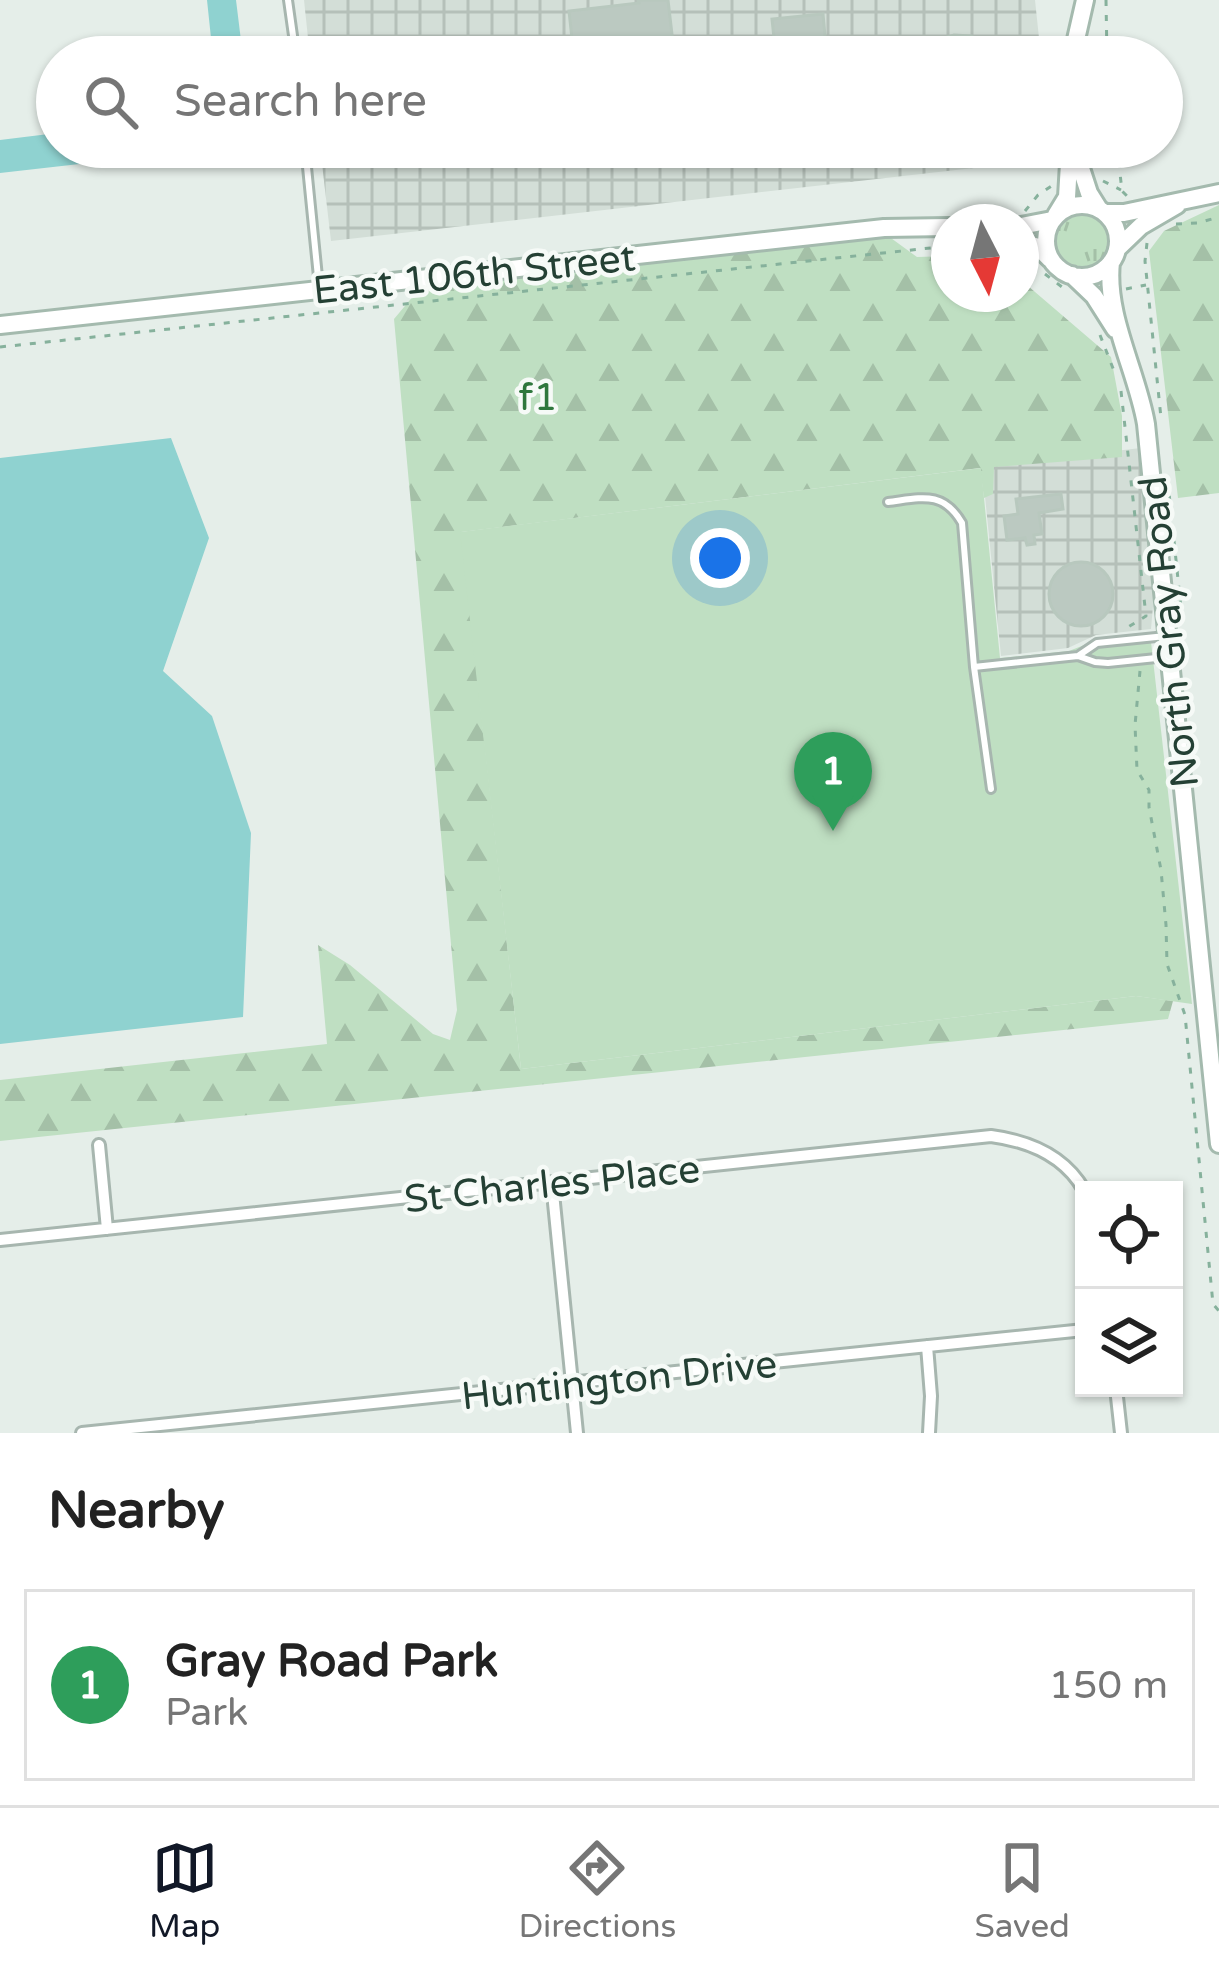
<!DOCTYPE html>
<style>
:root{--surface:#fff;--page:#f6f6f6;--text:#222;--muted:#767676;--line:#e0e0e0;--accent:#111827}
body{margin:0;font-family:"Varela Round",sans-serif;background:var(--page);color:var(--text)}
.controls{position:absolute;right:36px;bottom:36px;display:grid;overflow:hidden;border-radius:0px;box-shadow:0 3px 9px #0004}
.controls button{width:108px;height:108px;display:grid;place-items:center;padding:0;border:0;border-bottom:3px solid var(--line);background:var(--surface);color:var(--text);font:60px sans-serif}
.compass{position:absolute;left:931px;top:204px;width:108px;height:108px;border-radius:50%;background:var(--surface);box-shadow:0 3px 9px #0004;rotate:174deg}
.you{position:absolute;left:720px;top:558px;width:42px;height:42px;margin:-30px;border:9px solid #fff;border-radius:50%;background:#1a73e8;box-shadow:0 0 0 18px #1a73e833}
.badge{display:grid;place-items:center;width:78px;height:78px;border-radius:50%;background:var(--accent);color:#fff;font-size:39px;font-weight:700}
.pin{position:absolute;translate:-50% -99px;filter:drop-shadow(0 3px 6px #0008)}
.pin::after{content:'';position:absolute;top:63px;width:42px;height:36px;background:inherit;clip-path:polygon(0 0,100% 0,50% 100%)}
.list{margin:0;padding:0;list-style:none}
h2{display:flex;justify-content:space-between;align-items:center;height:156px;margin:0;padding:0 48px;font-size:51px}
h2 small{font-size:39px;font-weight:400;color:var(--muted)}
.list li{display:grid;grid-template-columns:78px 1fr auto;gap:36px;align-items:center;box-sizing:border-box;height:192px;margin:0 24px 24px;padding:0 24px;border:3px solid var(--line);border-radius:0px}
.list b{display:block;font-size:45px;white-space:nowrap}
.list p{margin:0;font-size:39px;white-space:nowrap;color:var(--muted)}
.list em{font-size:39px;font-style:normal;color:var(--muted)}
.icon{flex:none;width:66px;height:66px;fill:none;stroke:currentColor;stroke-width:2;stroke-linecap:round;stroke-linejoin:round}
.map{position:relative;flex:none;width:1219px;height:1433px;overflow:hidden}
.search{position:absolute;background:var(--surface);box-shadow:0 3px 9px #0004;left:36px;right:36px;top:36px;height:132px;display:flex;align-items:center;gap:30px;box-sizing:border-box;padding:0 42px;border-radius:66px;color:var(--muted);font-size:45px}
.sheet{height:372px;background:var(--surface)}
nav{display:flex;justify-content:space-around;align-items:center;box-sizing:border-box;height:168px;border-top:3px solid var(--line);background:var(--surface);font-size:33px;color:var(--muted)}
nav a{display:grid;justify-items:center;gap:6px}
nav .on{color:var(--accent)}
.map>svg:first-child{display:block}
</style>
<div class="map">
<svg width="1219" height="1433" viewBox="0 0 1219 1433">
<defs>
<pattern id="industrial-grid" width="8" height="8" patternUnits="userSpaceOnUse" patternTransform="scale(3)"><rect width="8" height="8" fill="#d3ded7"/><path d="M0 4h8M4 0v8" fill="none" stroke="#b5c0b9"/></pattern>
<pattern id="grass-tufts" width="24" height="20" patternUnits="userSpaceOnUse" patternTransform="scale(3)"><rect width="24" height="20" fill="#bfdfc2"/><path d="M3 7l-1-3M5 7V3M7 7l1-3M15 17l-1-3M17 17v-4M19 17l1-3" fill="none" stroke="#a4c0a7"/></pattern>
<pattern id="forest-firs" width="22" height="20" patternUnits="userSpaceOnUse" patternTransform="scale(3)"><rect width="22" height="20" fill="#bfdfc2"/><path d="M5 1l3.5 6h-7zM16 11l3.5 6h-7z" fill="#a4c0a7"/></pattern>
</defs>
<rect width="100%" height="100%" fill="#e5eee9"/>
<path fill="url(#industrial-grid)" d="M304,0H1035L1041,57H310Z
M320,147H1052L1053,159L331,241Z
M1141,448L1155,583L1151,629L1096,635L1068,648L1001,656L982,466Z"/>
<path fill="url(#grass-tufts)" d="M1055 240a27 27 0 1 1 54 0a27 27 0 1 1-54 0Z"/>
<path fill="url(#forest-firs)" d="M1219,205V493L1178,498L1149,251L1164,231Z
M884,233L917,257L949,256V294H1021V280L1111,357L1122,416V457L994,467L993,494L984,498L980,468L461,532L521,1069L1136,996L1173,1001L1168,1019L0,1141V1080L327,1044L318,945L350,965L433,1034L450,1040L457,1010L394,319L425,282Z"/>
<path fill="#bfdfc2" d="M981,468L1000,658L1069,651L1102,638L1150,633L1192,1004L1136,996L521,1069L460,532Z"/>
<path fill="#8fd2d0" d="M207,0H236L243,57H213Z
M57,133V147H211L203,150L0,173V140Z
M171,438L209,538L163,671L212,716L251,833L243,1017L0,1044V458Z"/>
<path fill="#bbc9c1" stroke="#b8c8be" stroke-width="3" d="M638,0H668L673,43L680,47L678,54L674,57H574L569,11L639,3Z
M823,14L827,57H776L772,19Z
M954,35L971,36L987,44L998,57H922L929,47L940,39Z
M1061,494L1063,509L1039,513L1042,534L1034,535L1035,544L1027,545L1025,538L1007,540L1004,516L1018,514L1016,499Z
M1049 594a32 32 0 1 1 64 0a32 32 0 1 1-64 0Z"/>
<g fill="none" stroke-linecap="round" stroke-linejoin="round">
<defs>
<path id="lane" d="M288,0L296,57
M305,147L319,287
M888,502C921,498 943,490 962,523L974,667L991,789
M1078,656L1097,643L1166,636
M974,667L1078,656L1095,662L1108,663L1166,657"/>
<path id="street" d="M99,1145L107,1229
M552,1183L577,1433
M0,1240L991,1136C1029,1141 1064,1155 1084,1190
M927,1346L931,1396L929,1433
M1116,1388L1121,1433
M82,1433L1084,1330"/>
<path id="secondary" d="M1072,57L1085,0
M1074,147L1089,193L1099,209
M1046 241a36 36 0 1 1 72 0a36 36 0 1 1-72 0Z
M1105,213H1124L1219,193
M1056,215L1067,197L1070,147
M1021,226L1052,220
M1021,242L1038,247L1050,259
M1117,249L1141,226L1177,205
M1111,262C1105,316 1137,371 1146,424L1219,1144
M1072,275L1094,296L1115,329
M0,325L884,228L949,227"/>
</defs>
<use href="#lane" stroke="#a7b6af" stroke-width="12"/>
<use href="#street" stroke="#a7b6af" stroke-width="16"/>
<use href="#secondary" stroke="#a4baae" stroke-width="22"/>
<path stroke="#86b19c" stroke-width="3" stroke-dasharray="6 9" stroke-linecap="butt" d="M1106,0L1107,57
M1117,147L1122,191L1128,197
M1103,181L1121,190
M1025,211L1038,195L1053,185
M1176,224L1198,223L1219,217
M1147,243L1145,261L1161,418
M1045,274L1062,287
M1126,289L1146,285
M1100,335L1116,376
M0,347L949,246
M1121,391L1146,616L1125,629L1126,632
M1168,481L1171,514
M1174,541L1183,627
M1140,671L1135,725L1137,770L1149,790V807L1161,870L1166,925L1167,964L1185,1015L1213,1304L1219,1311"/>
<use href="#lane" stroke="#fff" stroke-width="6"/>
<use href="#street" stroke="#fff" stroke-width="10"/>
<use href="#secondary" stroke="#fff" stroke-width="16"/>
</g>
<g text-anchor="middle" stroke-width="9" stroke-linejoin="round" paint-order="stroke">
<g font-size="39" fill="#244034" stroke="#f6faf7">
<text transform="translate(474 273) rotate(-6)" y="14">East 106th Street</text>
<text transform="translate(1168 632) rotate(-96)" y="14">North Gray Road</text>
<text transform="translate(552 1183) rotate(-6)" y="14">St Charles Place</text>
<text transform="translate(619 1379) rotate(-6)" y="14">Huntington Drive</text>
</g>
<g font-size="39" fill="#2f773d" stroke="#f6faf7">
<text x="538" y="410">f1</text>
</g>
</g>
</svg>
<div class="controls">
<button><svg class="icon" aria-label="locate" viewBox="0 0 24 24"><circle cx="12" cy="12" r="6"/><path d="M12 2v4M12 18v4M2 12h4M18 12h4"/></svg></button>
<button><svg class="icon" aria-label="layers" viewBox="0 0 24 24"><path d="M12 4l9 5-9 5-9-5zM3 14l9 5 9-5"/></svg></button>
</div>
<svg class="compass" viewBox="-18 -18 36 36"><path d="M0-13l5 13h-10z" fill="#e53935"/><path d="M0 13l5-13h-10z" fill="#767676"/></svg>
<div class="you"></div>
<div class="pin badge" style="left:833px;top:831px;background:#2e9e5b">1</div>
<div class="search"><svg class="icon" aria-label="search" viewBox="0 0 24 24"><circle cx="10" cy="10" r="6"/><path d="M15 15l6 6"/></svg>Search here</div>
</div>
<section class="sheet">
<h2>Nearby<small></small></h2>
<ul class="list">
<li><span class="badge" style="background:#2e9e5b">1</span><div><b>Gray Road Park</b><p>Park</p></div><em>150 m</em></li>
</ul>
</section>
<nav>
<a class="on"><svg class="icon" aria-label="map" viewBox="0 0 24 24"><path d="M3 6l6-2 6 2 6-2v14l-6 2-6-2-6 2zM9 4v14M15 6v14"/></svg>Map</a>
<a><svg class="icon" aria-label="directions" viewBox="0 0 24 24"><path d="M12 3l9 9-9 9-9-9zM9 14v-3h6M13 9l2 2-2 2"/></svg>Directions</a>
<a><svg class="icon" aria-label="saved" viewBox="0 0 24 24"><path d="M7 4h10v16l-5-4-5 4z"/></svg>Saved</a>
</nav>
